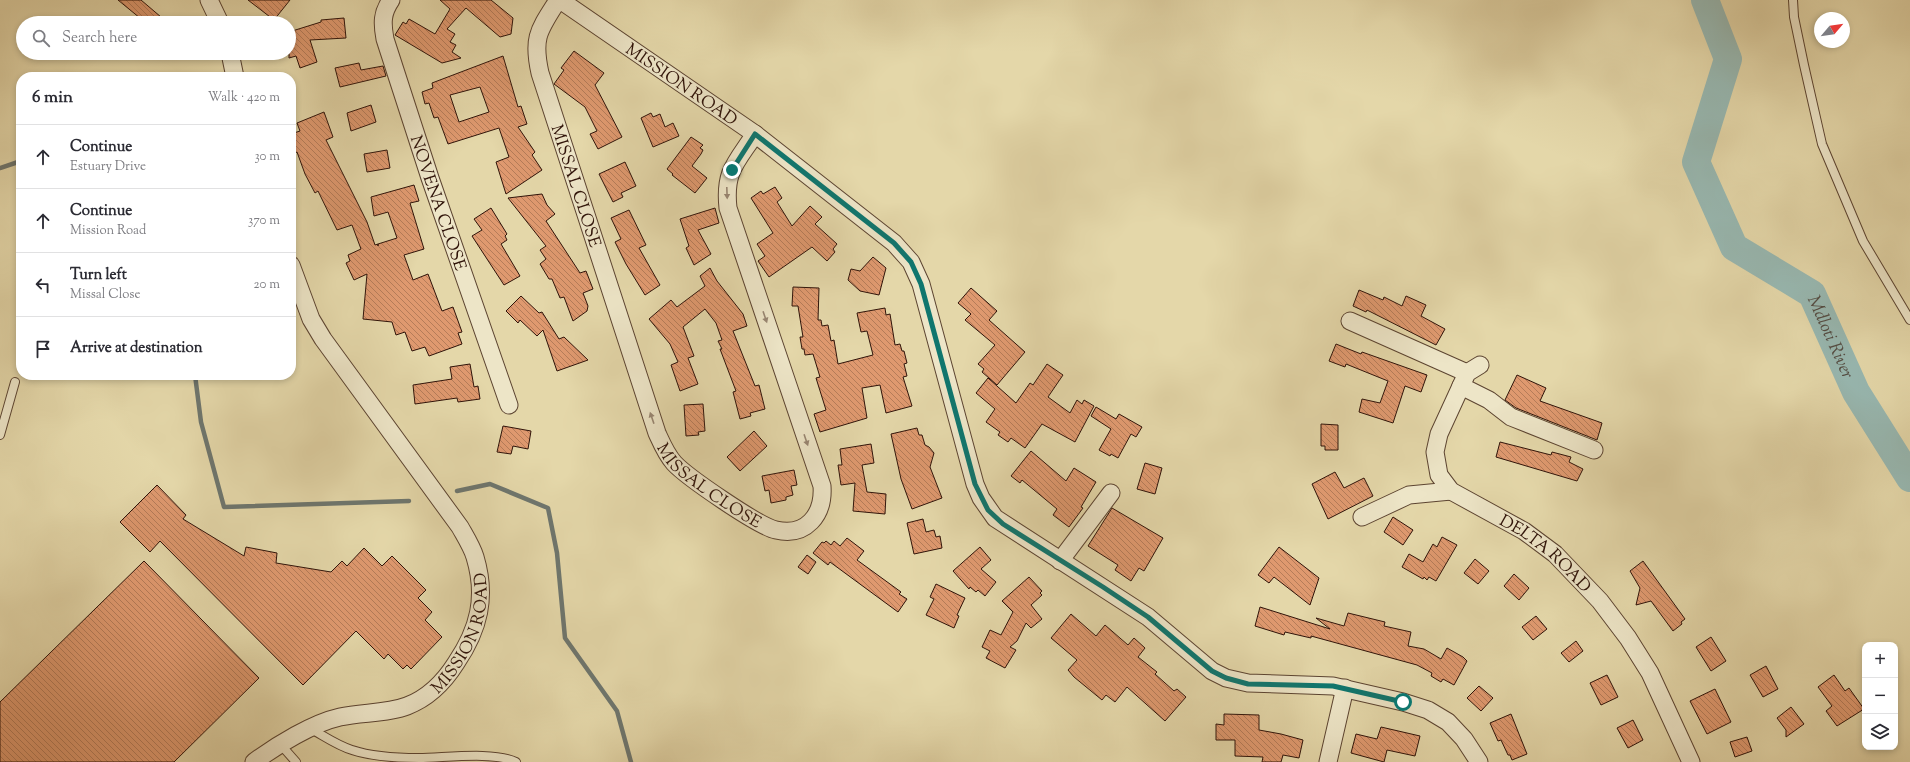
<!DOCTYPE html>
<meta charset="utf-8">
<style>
:root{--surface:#fff;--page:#f7f7f7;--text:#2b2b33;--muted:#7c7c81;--line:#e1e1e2}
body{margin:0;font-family:"Sorts Mill Goudy",serif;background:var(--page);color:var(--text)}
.controls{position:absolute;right:12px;bottom:12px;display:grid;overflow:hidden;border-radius:8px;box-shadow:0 2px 6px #0003}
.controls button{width:36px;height:36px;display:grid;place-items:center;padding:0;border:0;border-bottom:1px solid var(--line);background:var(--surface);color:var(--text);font:20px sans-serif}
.compass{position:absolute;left:1814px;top:12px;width:36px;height:36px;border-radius:50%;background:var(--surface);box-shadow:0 2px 6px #0003;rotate:61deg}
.stop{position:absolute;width:12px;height:12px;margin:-9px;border:3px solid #0f766e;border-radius:50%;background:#fff}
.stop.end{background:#0f766e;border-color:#fff;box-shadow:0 1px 4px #0008}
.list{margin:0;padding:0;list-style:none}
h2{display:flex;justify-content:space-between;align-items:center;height:52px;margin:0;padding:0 16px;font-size:17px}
h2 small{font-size:13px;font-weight:400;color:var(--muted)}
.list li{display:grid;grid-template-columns:26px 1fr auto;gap:12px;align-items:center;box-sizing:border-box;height:64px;padding:0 16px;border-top:1px solid var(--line)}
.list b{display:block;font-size:15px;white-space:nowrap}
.list p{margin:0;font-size:13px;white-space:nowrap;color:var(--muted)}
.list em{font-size:13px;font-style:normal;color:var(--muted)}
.icon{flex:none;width:22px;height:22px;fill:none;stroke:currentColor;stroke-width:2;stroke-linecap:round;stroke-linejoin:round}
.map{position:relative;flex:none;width:1910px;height:762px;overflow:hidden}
.search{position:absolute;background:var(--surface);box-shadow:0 2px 6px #0003;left:16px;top:16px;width:280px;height:44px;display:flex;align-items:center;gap:10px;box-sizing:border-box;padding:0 14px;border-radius:22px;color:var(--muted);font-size:15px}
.panel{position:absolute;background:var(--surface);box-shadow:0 2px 6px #0003;left:16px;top:72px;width:280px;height:308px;border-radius:16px}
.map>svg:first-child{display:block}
</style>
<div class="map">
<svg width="1910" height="762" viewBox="0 0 1910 762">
<defs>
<pattern id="building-back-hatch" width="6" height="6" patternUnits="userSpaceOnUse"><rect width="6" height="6" fill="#df996f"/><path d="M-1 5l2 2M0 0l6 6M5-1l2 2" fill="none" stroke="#b57c59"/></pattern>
</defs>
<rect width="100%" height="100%" fill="#e4d7a9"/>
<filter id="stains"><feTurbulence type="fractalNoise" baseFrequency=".005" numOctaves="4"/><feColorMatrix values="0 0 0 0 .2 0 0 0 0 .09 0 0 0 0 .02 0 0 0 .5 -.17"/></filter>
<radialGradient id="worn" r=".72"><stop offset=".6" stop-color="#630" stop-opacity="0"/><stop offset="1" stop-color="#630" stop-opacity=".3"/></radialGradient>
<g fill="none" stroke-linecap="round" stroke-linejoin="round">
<path stroke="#6e766e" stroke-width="4.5" d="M1703,0L1705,1
M0,168L21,161
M195,375L201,422L224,507L409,501
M457,491L490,484L548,508L557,553L565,638L617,711L631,762"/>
<path stroke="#98b8b1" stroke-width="28" id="s1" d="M1705,0L1728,59L1696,162L1734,247L1812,294L1856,392L1910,478"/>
</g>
<path fill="url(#building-back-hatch)" stroke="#2f1309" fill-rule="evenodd" d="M118,0H141L168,23H146Z
M248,0H290L274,20Z
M440,0H491L513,18L511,34L500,37L466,8L447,29L455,34L450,42L456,45L452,52L461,58L442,63L395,35L403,22L406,24L409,19L435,34L450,9Z
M344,18L346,38L310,40L317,62L300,68L296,56L289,58V32L321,22V20Z
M574,51L604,73L595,85L622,137L598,149L590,134L597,131L585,107L554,84L564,70L561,68Z
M503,56L518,107L521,106L527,124L518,127L535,152L532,155L542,170L506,194L496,162L509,157L499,128L448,144L438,117L434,118L429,103L425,104L422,92L433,88L432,83ZM480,87L489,112L459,122L450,95Z
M359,63L361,70L383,66L386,76L340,87L335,68Z
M371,105L376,122L351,131L347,113Z
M324,112L333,137L326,140L367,222L375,245L378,244V246V244L397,238L388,212L374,216L371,197L414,185L419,201L410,203L424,249L404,255L413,280L428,274L442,311L453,307L462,332L458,333L462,344L429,356L425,347L412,351L405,332L396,335L392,322L363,319L367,274L354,280L346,263L350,261L348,255L361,249L352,225L337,230L318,191L315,193L305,174L297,152L291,155V134L300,131L297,123Z
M651,113L653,117L660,114L665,127L673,123L679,136L653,147L641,118Z
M691,137L703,145L700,148L703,150L701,154L692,166L707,178L695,193L672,175L673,174L667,169Z
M387,150L390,168L367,172L364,154Z
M625,162L636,186L621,193L623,197L613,202L599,174Z
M775,187L782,198L777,202L792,226L810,206L822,217L815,224L837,244L833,249L835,252L827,261L812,247L769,277L758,261L765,256L757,244L773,233L751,198L761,191L763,194Z
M542,194L547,205L555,214L546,221L580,273L586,271L593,289L583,293L588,306L587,311L573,321L564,297L560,298L552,279H549L540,264L546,259L540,250L546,246L508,198Z
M491,208L507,234L505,236L507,240L501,244L520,276L504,285L472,236L482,230L474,219Z
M715,208L719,223L698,230L711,254L694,265L686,248L689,246L680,219Z
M629,210L646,245L639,248L660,285L645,295L626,264L615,242L621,239L611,218Z
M873,257L886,268L879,295L860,291L848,280L851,269L860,271Z
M710,268L717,281L743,314L747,326L733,331L755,386L759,385L765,409L750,413L751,416L740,419L733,392L736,391L720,349H722L718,341L722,340L716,323L705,309L683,327L694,356L688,358L698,384L680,391L671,365L678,362L670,344L649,319L671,300L677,307L705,286L700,276Z
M793,287L819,288L818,320H821L822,326L828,325L831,341L834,340L838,364L873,355L867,331L861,332L857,313L885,308L886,315L890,314L895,345L900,344L902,351H904L907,363L904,364L907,376L903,377L912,406L886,413L880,385L862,388L867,418L820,432L814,414L826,410L816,378L820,377L813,354L805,355L804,349H802L800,337H803L798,306H792Z
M971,288L997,311L989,320L1025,352L997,385L982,372L984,369L978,364L995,345L965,320L971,314L958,303Z
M1359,290L1383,300L1384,297L1402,306L1406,296L1426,305L1421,316L1445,329L1436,345L1367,310L1366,312L1353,306Z
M521,296L539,313L542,312L559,339L564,337L588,360L557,371L543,330L537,336L520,320L518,323L506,311Z
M1336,344L1361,354L1362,352L1427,375L1421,392L1405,386L1393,423L1359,412L1362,399L1380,403L1388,381L1346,364L1345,367L1329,361Z
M470,364L474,387L478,386L480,399L458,402L457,398L415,404L413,385L452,379L450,367Z
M1047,364L1063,375L1048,397L1070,413L1077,400L1082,404L1084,400L1094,406L1075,442L1042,424L1025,448L1011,438L1008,442L998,435L1000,432L986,422L995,409L976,393L988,378L1016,403L1030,383L1033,385Z
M1517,375L1546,388L1540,401L1602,423L1597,440L1516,408L1505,400Z
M703,404L705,431L698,432L699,435L686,436L684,405Z
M1096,407L1116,419L1119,414L1142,427L1136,437L1131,434L1118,458L1111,454L1110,456L1099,450L1111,429L1091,416Z
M1321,424L1338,425V450H1325V446H1321Z
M503,426L531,431L528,449L513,446L511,454L497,452Z
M917,428L919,435H922L925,445L929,447L934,453L930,467L942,498L912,509L901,479L891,434Z
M754,431L767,446L740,471L727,457Z
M1500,442L1551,455L1552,452L1571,457L1569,462L1583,469L1577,481L1496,457Z
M871,444L874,463L862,465L867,492L886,494L885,514L853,511L855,483L841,485L838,465H842L840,449Z
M1031,451L1066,481L1074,468L1096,482L1081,507L1083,508L1069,527L1053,515L1057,509L1022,480L1020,483L1011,476Z
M1145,463L1162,468L1155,494L1137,489Z
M794,470L797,485L791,486L793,495L786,497V500L771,503L769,490L765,491L762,476Z
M1335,472L1344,488L1364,478L1373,496L1328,519L1312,484Z
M157,485L186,515L183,519L244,556L246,547L277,553L276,563L331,572L342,561L347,566L364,548L382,566L392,556L426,590L418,598L432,612L425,620L442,637L411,669L407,665L403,669L388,654L384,659L356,631L303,685L160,541L150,552L120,522Z
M1112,508L1163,538L1144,571L1139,568L1131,581L1115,570L1118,565L1088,546Z
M1393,517L1413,530L1403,545L1384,532Z
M923,519L926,532L934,530L936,537L940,536L942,548L914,554L907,523Z
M1442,537L1457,545L1436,581L1429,577L1427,580L1424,577L1423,579L1402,567L1409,554L1423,562L1433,544L1437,547Z
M847,538L864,551L857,560L901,592L899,594L907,599L898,612L830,562L828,565L813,553L822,542L824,543L826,541L831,545L834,541L840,546Z
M980,547L991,560L981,569L996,582L985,596L978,590L976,592L970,587L969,589L953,571Z
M1279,547L1319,578L1310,605L1274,577L1269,583L1258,575Z
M807,555L816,562L808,574L798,567Z
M1475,559L1489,571L1478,584L1464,573Z
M144,561L259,678L174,762H0V702Z
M1643,561L1685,619L1681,622L1682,624L1673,631L1651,601L1636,605L1640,588L1630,571Z
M1514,574L1529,588L1519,600L1504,586Z
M1029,577L1042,591L1040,593L1042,595L1031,605L1042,619L1031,628L1026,623L1017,641L1010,647L1016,650L1005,668L986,658L990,651L982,647L990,630L1001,635L1013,612L1002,601Z
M936,584L965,598L957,615L959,616L954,628L926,615L934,599L930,597Z
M1260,607L1330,629L1316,618L1344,626L1348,613L1385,622L1384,626L1411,632L1408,646L1424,649L1441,659L1447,648L1463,657L1467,661L1454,685L1443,679L1441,682L1431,676L1432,673L1417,665L1311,636V638L1285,632L1284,635L1255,626Z
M1071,614L1096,636L1105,625L1128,645L1134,638L1145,648L1138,657L1157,672L1155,674L1174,691L1177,689L1186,697L1165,721L1127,687L1115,702L1106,695L1102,700L1074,677L1068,670L1077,660L1051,638Z
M1536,616L1547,629L1533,640L1522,627Z
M1711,637L1726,661L1711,671L1696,647Z
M1576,641L1583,651L1569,662L1561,653Z
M1766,666L1778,689L1763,697L1750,675Z
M1607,675L1618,697L1601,705L1590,683Z
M1834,675L1845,691L1849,688L1864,709L1837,726L1826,711L1832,706L1818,687Z
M1479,686L1493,698L1481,711L1467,698Z
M1715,689L1731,722L1707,734L1690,701Z
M1791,707L1804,724L1786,737V730L1777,718Z
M1224,714L1259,715V730L1281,734L1303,740L1299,758L1283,755L1281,762H1262L1263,757L1235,756V740H1216V724L1224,725Z
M1511,714L1527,754L1512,760L1510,755H1508L1501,740L1498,741L1490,723Z
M1633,720L1643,740L1628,748L1617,728Z
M1381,727L1420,736L1415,756L1387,750L1384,762L1351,753L1356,734L1377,739Z
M1747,737L1752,751L1735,757L1730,742Z"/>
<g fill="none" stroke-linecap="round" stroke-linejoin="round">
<defs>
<path id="lane" d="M1793,0L1794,17L1804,65L1822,144L1863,241L1910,320
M0,435L15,382
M311,729C324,736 338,746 352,750C370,756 399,758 419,758C444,758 494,751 516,762
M281,745L296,762"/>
<g id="street">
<path d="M209,0L220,23"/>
<path id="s2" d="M391,0C382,13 382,23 385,39L430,178L509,405"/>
<path id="s3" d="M558,0C539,30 532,37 540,73L657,433C662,444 666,454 674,463C687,477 758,526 776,530C806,537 824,515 822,486L728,208C724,171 736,163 755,134"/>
<path id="s4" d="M560,0L755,134L894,243L911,262L921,284L975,484L981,498L995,518L1148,617L1212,671L1226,678L1248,683L1333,686L1403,702L1428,710L1448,722L1464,739L1479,762"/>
<path d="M230,53L235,77"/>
<path d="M1350,321L1467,373"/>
<path id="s5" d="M1480,365L1467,373L1439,434L1435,452L1439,475L1451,491L1524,531L1555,554L1600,601L1628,638L1650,673L1691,762"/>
<path d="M1461,386L1489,400L1511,417L1594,450"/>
<path d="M1362,517L1409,495L1451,491"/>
<path d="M1060,561L1111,493"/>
<path id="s6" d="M254,762C277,745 313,723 340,717C362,712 386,714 407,706C428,698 444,682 456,663C479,629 487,597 475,557C472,547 465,536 460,527L323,339L311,319L291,265"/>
<path d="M1328,762L1345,688"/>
</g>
</defs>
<use href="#lane" stroke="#5c4431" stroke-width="10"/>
<use href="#street" stroke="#5c4431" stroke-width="19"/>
<use href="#lane" stroke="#ede5c7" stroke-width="8"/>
<use href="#street" stroke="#ede5c7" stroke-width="17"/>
</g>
<defs><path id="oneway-solid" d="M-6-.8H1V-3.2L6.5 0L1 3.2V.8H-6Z"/></defs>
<g fill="#988672">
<use href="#oneway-solid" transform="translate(727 193) rotate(88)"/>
<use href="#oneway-solid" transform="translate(765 317) rotate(71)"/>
<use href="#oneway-solid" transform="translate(652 418) rotate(-109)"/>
<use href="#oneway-solid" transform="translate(806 440) rotate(71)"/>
</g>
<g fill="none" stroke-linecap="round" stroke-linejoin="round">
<path stroke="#0f766e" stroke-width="5" d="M732,170L755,134L894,243L911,262L921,284L975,484L988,510L1003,524L1103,587L1148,617L1212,671L1226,678L1248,684L1333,686L1403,702"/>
</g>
<g text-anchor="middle" stroke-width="4" stroke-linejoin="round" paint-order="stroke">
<g font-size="17" fill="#2f1309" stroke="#ede5c7">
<text dy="6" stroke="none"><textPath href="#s4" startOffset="148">MISSION ROAD</textPath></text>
<text dy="6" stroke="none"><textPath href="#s3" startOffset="197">MISSAL CLOSE</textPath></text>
<text dy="6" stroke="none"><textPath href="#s2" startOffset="213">NOVENA CLOSE</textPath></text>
<text dy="6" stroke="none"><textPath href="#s3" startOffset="533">MISSAL CLOSE</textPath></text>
<text dy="6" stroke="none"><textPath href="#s5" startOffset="258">DELTA ROAD</textPath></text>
<text dy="6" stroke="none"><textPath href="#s6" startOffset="262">MISSION ROAD</textPath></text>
</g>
<g font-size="18" font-style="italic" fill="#544d44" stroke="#ede5c7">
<text dy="6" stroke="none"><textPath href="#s1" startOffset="402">Mdloti River</textPath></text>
</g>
</g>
<rect width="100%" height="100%" filter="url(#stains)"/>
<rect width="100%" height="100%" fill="url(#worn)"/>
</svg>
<div class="controls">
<button>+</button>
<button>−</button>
<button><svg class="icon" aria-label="layers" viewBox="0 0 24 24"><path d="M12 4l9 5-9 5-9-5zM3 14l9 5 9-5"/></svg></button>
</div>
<svg class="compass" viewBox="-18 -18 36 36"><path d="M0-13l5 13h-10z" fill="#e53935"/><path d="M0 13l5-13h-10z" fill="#7c7c81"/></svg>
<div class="stop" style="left:1403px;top:702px"></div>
<div class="stop end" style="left:732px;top:170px"></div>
<div class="search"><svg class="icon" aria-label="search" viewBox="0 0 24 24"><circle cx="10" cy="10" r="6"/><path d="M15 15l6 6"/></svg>Search here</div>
<section class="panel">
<h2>6 min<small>Walk · 420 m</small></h2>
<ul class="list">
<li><svg class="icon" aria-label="ahead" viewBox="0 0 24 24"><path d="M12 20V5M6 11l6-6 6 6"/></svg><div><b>Continue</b><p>Estuary Drive</p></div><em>30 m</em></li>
<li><svg class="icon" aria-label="ahead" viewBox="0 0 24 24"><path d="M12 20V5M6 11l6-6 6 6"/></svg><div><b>Continue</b><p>Mission Road</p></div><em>370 m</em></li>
<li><svg class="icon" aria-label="left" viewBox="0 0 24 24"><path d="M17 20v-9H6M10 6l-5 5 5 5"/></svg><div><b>Turn left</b><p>Missal Close</p></div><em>20 m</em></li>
<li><svg class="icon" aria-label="arrive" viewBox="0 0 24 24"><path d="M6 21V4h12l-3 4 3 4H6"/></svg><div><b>Arrive at destination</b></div></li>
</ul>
</section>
</div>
